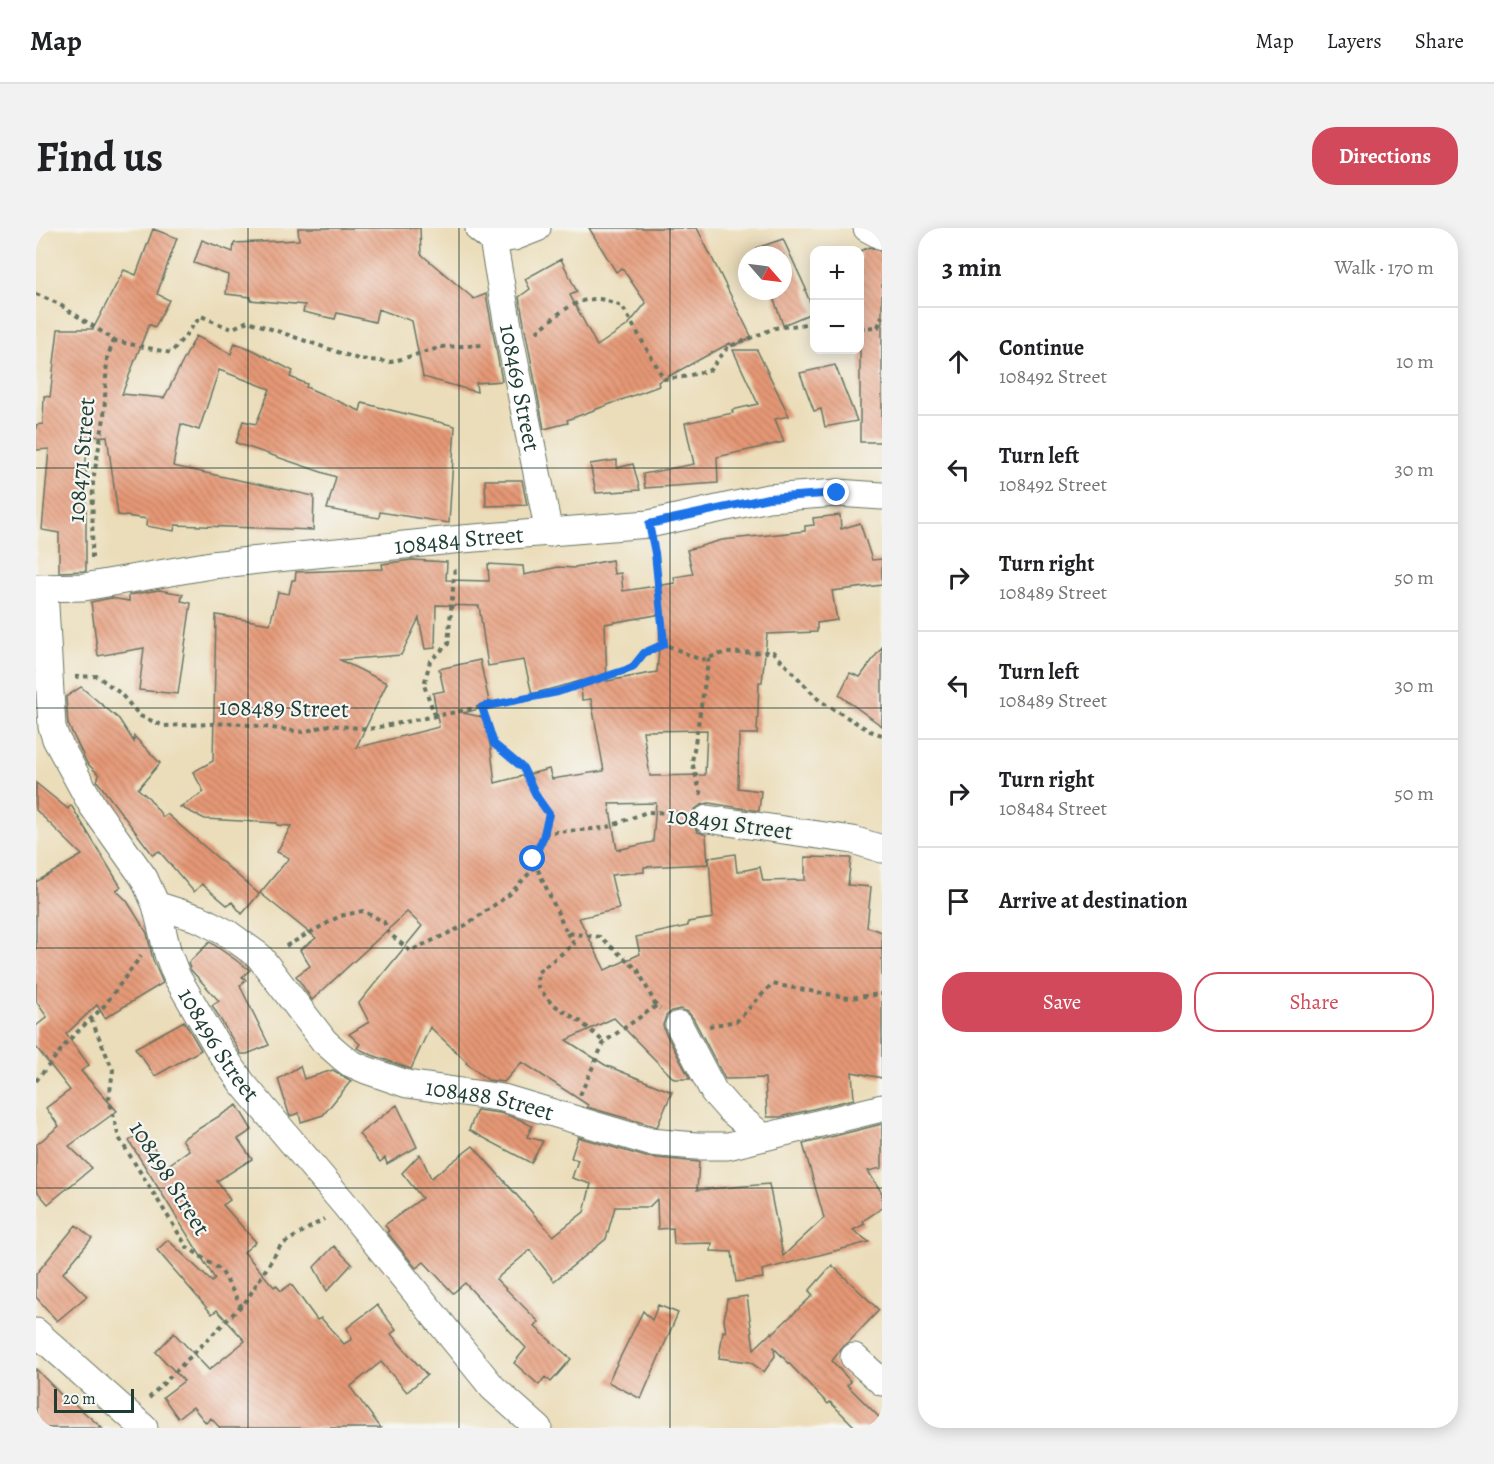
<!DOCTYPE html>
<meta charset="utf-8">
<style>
:root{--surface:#fff;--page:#f2f2f2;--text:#202124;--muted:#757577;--line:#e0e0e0;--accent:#d1495b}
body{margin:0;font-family:Alegreya,serif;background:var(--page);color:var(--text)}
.controls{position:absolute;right:18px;top:18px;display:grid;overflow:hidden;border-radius:12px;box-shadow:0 3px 15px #0003}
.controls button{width:54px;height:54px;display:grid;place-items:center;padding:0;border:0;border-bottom:2px solid var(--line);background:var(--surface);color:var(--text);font:30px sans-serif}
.compass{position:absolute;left:702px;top:18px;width:54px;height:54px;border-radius:50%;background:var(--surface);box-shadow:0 3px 15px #0003;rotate:118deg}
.scale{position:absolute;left:18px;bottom:15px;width:80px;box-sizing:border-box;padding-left:6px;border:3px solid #1f3d34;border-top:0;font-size:16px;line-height:21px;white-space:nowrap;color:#1f3d34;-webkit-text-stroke:4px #f6f6f2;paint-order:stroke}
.stop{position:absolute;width:18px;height:18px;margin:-14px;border:4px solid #1a73e8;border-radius:50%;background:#fff}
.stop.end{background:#1a73e8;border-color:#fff;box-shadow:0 2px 6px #0008}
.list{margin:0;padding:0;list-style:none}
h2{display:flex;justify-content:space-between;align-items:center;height:78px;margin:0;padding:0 24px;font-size:26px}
h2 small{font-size:20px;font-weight:400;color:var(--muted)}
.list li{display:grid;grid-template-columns:39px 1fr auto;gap:18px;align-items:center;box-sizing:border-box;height:108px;padding:0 24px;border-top:2px solid var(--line)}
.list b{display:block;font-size:22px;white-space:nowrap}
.list p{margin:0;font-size:20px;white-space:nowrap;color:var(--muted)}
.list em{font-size:20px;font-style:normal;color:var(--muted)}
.actions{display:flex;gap:12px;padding:18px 24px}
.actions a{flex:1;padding:14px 0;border:2px solid var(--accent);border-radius:24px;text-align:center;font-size:21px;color:var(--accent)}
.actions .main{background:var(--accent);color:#fff}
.icon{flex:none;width:33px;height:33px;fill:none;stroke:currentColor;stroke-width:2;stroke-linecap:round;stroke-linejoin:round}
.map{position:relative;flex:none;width:846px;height:1200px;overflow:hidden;border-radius:24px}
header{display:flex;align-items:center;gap:36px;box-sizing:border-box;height:84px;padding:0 30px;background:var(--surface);border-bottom:2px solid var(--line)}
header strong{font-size:28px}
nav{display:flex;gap:33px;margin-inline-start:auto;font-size:21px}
.intro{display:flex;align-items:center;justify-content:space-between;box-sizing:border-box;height:144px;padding:0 36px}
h1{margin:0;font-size:42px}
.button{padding:15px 27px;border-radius:24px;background:var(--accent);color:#fff;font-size:21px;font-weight:700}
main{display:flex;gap:36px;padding:0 36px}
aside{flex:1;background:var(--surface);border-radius:24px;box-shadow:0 3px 15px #0003}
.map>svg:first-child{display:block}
</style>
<header>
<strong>Map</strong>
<nav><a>Map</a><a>Layers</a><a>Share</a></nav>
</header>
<div class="intro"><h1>Find us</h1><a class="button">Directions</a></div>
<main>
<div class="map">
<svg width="846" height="1200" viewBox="0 0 846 1200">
<defs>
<pattern id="building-back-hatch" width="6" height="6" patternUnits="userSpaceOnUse" patternTransform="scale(1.5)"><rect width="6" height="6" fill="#e69876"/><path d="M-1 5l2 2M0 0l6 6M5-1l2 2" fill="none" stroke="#ba7d62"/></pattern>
</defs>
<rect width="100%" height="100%" fill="#f6f6f2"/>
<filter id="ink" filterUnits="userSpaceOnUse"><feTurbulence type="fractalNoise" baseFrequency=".0167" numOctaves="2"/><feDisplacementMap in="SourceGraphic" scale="12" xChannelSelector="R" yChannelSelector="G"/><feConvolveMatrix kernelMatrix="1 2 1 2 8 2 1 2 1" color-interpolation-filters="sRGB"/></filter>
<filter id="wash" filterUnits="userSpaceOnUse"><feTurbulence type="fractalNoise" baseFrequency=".008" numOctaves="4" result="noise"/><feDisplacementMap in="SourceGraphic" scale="24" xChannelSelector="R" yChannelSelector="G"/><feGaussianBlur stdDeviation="1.35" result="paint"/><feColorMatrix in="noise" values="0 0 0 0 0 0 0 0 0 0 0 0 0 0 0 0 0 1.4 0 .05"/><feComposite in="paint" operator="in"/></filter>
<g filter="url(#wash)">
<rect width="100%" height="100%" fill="#ebddb9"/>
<g id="blocks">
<path fill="url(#building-back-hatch)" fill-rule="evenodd" d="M262,0H384L385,26L438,71L450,66L466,153L440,155L441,164L387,149L376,93L342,81L339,94L301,85L299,91L267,84L269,77L214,72L215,69L190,66L192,47L158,35L166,12L197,24L198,15L263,12Z
M553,0H661L716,110L696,118L694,115L622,154L623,158L531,192L532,195L508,201L483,69L494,61L489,51L525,31L541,64L534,67L561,118L592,97L610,75L586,40L580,44Z
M117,1L141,10L121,66L133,72L119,99L113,96L86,166L128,170L160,108L195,126L199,115L215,121L257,143L254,149L271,156L270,159L324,183L326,175L419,198L413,295L344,284L343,290L291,281L300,249L200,215L207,193L220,196L234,161L183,142L163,202L145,196L137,238L278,268L277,302L139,297L138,303L110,298L111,291L82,287L71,208L50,209V343L23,344V305L6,302L13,221L0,222V197L7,196L8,168L14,169L22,101H57L88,42L100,47Z
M747,11L770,61L769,62L778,84L747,97L735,63H747V27H725L721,20Z
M834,19L846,24V214H824V23Z
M697,122H721L753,188L739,191L748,214L681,229L682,255L609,260L607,246L658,236L649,195L697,185L696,182L722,176Z
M799,137L821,193L789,199L785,181L778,183L764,145Z
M581,232V240L597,236L604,262L560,265L554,236Z
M449,252H486L491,277L450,278Z
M804,287L805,301L824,295L836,332L846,331V357L796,363L801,392L781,395V404L731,406L726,454H723L721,506H703L702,560L725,563L723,583L673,575L665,577L658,582L656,588V596L662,604L670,607L672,636L608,639V644L575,647L583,681L543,690L569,742L604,726L600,709L652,698V694L677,690L673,630L699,626L701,644L724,639L727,653L769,652V629L815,630L812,657L835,659L831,699L846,704V850L816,844L818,871L744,889H731L729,850L689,851L657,790L652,784L644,781L636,783L630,788L627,797L629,804L654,851H638L578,790L530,812L569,837L636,864L621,899L551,879L552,877L486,834L468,854L452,852L430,835L431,834L394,799L375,841L336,827L321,820L324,816L313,806L333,794L323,775L386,698L371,684L276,772L260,748L274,738L264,722L280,710L224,665L253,630L241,624L255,598L241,597V595L169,591L144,579L168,564L157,544L177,533L180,387L234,396L242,364L253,366L256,352H259L260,344L347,341L346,336L376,332L411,334L410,352L453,353L452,336L487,338L488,347L522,339L538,340L539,339L576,332L578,346L585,345L587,363L639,355L638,349L657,346L651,322L686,312L769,303V298L778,297L777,290ZM400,377L443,378L452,438L488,432L496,466L545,453L546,472L555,471L568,543L516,551L513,541L459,555L451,490L427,485L454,478L444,432L403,441L408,463L397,465L403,499L320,520L351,455L304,432L365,427L383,390L389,421L399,420ZM626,386L621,444L571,453L569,396ZM671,502L669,547L614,548L607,503ZM620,575L617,614L581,622L573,576Z
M123,362L147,366L145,373L155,375L142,466L103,462L108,420L62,428L55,374L75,370L93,373V367Z
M846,419V498L803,467L814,445L824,449Z
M45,459L83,491L98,514V508L124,535L102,561L113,570L127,589L131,586L223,666L206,686L196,674L191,677L166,656L158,664L123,623L117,627L61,553L63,547L51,535L32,496L30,469Z
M0,555L32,581L35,577L85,659L80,662L91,673L111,705L117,732L127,755L69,790L61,777L30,806L53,837L45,843L81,883L33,918L56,940L12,976L0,962V917L23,898L10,880L34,862L0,819V798L11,789L0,773V654L46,627L0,582Z
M174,714L214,742L206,749L210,752L204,758L233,817L211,826H205L176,777L183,773L155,742L152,735Z
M148,793L165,822L119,848L99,820Z
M264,838L268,851L297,842L315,853L287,887L265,894L263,885L254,888L253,886L242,851Z
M201,877L216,902L202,911L216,931L181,953L194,972L187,977L220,1014L208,1024L238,1059L240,1057L245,1063L255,1056L281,1092L285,1090L308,1116L316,1111L311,1100L341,1077L360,1102L355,1106L391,1147L371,1164L345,1134L314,1159L345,1200H184L175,1190L170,1195L157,1179L142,1190L127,1169L148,1153L120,1124L138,1105L173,1142L209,1113L181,1082L176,1086L121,1022L132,1012L176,1054L179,1051L93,913L106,904L131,938L153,922L146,911Z
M361,877L381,919L351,936L349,930L344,934L323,906Z
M441,882L464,885L485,892L496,898L491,909L507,913L495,935L433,902Z
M846,896V940L832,943L846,965V980L827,993L829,996L817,1002L833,1014L726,1042L727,1050L700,1054L696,1024L675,1023L676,1015L638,1016L637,1000L622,1001L621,971L613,979H579L570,1011L518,1053L494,1022L460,1051L503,1094L499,1099L535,1131L515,1154L509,1149L503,1157L478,1135L490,1120L441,1068L429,1055L417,1065L388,1034L380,1040L351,1004L353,1003L349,997L386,970L366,945L384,926L395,950L437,918L517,1008L548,984L555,956L536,950L542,932L535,930L542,909L610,929L663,934L661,962L733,956L747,1028L788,990L767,916Z
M40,997L56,1010L27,1045L51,1068L21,1093L0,1069V1046Z
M298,1018L316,1036L291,1063L278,1039Z
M796,1037L843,1082L813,1114L807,1118L796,1133L815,1154L811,1157L846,1192V1200H820L794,1174L792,1176L738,1120L739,1128L728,1144L714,1134L683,1130L687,1103L690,1104L688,1092L691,1071L711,1068L718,1121L736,1104V1106L777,1067L773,1063Z
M622,1077L642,1085L605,1171L572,1154L607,1083L616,1092Z
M0,1141L32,1174L34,1172L66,1200H0Z"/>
</g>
</g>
<g filter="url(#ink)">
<use href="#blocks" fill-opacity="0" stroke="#667563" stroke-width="1.5"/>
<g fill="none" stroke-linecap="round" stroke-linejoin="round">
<defs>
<g id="street">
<path d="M831,0L846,8"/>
<path d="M443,1L457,12L478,9L501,0"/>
<path id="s1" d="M457,12L475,115L513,305"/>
<path id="s2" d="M0,360L48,359L175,337L426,311L613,296L732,270L801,265L846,268"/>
<path id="s3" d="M8,361L16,499L20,511L56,577L108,650L120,677L132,726L141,749L184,823L206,855L310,978L457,1160L502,1200"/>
<path d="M671,591L817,612L846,621"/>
<path id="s4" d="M120,677L164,691L191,705L223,728L288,813L305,828L314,835L330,842L371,856L467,870L614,914L660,918H692L846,880"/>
<path d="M643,797L678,864L693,881L727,909"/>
<path d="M0,1104L108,1200"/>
<path d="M818,1129L846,1154"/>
</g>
</defs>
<use href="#street" stroke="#667563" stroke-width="29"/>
<path stroke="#667563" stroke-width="4" stroke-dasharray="4.5 4.5" stroke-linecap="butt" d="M0,66L21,75L80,113L135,125L165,88L195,101L212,93L322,131L355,134L406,119L448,117
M824,100L842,99L846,88
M501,104C517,90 539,69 563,71C571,72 579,76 586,78L628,151L647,149L674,142L692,119L739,100L771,96L778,98
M618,321L628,416
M56,330L57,253L68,190L71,130L78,112
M39,449L61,448L84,465L104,488L128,498L197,495L267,504L293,497L333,501L522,464L596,440L608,425L628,416L665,432L688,425L737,424L784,473L834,503L846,507
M446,479L458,516L487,540L501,569L513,586L507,610L497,631L531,705L564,709L602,742L619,776L624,781
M399,488L388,457L394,433L412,416L419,338
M665,567L656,534L673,429
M508,605L569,600L611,584L647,585
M531,705L538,716L501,745L502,759L515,775L545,794L568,814
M250,718L304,688L327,683L348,694L353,705L374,723L430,697L474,666L500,638
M55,791L77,842L73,871L83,910L151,1019L185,1042L205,1078
M673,798L701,793L736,756L813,770L846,766
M0,853L33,812L68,778L105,728
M544,867L568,814L620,778
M113,1170L210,1073L245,1017L288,991"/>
<use href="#street" stroke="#fff" stroke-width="27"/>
</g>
</g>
<g fill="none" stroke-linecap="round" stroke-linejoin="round" filter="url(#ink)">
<path stroke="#1a73e8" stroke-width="8" d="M497,631L507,610L513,586L501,569L487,540L458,516L446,479L522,464L596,440L608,425L628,416L619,325L613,296L732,270L801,265"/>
</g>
<path fill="none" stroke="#1f3d34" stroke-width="1.5" stroke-opacity="0.55" d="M212,0V1200M423,0V1200M634,0V1200M0,240H846M0,480H846M0,720H846M0,960H846"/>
<g text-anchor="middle" stroke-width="4.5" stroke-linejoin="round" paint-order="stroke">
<g font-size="24" fill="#1f3d34" stroke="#f6f6f2">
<text dy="8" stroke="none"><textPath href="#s1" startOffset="150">108469 Street</textPath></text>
<text transform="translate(45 232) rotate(-85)" y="8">108471 Street</text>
<text dy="8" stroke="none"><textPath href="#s2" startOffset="426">108484 Street</textPath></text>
<text transform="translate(248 480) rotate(1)" y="8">108489 Street</text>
<text transform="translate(694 595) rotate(8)" y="8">108491 Street</text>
<text dy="8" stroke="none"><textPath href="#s3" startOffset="500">108496 Street</textPath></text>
<text dy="8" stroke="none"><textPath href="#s4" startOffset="402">108488 Street</textPath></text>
<text transform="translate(134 950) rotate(58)" y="8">108498 Street</text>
</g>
</g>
</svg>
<div class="controls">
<button>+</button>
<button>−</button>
</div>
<svg class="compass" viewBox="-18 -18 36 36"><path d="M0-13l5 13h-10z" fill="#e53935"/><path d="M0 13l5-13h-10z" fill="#757577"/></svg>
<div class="scale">20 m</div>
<div class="stop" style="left:497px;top:631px"></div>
<div class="stop end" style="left:801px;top:265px"></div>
</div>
<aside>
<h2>3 min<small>Walk · 170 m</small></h2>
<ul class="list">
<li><svg class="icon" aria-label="ahead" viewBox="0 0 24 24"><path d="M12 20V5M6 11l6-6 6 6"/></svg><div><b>Continue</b><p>108492 Street</p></div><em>10 m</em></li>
<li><svg class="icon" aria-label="left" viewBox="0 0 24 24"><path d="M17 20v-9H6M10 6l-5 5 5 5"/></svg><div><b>Turn left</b><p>108492 Street</p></div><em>30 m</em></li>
<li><svg class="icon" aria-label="right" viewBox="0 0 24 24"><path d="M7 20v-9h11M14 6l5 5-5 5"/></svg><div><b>Turn right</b><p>108489 Street</p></div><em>50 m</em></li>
<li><svg class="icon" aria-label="left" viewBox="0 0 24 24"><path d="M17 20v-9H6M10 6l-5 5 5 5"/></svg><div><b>Turn left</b><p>108489 Street</p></div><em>30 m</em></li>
<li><svg class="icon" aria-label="right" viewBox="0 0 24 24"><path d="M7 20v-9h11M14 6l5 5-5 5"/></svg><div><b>Turn right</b><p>108484 Street</p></div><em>50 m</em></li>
<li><svg class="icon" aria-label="arrive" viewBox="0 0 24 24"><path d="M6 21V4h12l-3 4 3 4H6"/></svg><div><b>Arrive at destination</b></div></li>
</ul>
<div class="actions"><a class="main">Save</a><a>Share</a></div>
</aside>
</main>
